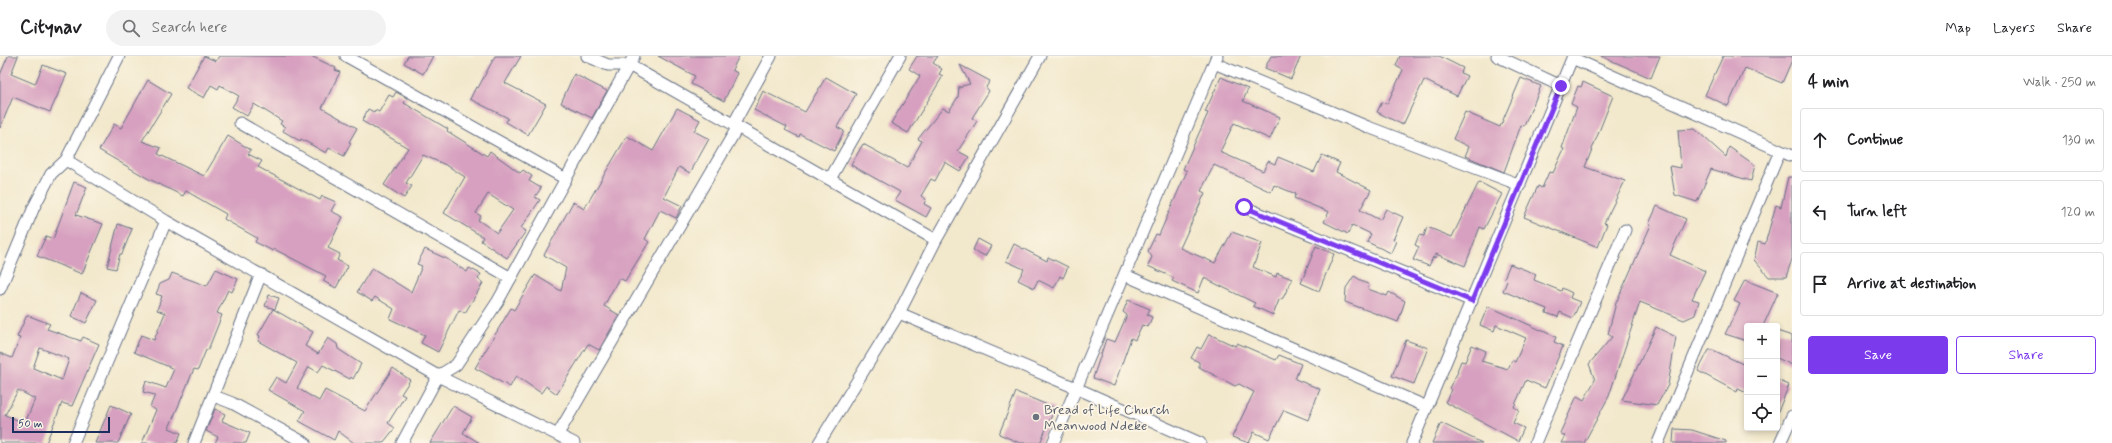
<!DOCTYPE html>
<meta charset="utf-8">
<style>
:root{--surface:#fff;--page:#f2f2f2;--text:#202124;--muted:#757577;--line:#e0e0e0;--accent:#7c3aed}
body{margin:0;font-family:Mynerve,sans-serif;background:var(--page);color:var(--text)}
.controls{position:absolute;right:12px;bottom:12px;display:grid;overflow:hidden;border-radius:4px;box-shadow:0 2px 6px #0003}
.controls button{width:36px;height:36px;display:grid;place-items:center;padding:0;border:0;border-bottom:1px solid var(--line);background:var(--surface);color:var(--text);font:20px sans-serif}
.scale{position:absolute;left:12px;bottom:10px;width:98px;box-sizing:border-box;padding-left:4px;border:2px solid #1b2f5e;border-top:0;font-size:11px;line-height:14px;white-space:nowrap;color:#1b2f5e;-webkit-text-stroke:3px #fcf5e5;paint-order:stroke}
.stop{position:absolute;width:12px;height:12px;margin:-9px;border:3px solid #7c3aed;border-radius:50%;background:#fff}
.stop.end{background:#7c3aed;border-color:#fff;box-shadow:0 1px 4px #0008}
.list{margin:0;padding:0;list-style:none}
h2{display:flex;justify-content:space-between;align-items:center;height:52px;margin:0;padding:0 16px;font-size:17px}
h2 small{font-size:13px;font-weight:400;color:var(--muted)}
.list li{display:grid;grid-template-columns:26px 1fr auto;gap:12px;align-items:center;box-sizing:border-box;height:64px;margin:0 8px 8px;padding:0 8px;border:1px solid var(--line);border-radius:4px}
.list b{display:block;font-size:15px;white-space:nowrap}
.list em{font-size:13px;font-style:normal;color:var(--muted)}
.actions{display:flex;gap:8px;padding:12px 16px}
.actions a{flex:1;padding:9px 0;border:1px solid var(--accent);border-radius:4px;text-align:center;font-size:14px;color:var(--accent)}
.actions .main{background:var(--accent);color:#fff}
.icon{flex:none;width:22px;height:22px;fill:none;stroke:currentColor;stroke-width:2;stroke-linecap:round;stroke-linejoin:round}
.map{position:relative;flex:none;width:1792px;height:387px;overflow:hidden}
header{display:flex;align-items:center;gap:24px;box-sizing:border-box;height:56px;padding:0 20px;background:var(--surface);border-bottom:1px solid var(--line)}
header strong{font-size:19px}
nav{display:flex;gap:22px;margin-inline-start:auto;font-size:14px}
.search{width:280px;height:36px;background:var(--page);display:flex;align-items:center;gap:10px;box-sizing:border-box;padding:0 14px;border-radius:22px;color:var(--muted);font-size:15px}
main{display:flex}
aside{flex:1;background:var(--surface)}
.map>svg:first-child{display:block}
</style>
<header>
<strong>Citynav</strong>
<div class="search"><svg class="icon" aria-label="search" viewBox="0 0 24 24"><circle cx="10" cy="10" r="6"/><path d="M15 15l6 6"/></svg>Search here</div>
<nav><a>Map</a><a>Layers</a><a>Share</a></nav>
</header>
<main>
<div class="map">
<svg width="1792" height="387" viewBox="0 0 1792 387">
<rect width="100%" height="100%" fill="#fcf5e5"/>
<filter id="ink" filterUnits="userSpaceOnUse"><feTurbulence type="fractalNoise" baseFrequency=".025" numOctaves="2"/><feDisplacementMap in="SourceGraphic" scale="8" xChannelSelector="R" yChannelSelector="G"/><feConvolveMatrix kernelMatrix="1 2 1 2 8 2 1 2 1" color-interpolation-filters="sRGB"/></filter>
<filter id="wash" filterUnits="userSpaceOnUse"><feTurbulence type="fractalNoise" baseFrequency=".012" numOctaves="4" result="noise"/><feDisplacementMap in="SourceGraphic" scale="16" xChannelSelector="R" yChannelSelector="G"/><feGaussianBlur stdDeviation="0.9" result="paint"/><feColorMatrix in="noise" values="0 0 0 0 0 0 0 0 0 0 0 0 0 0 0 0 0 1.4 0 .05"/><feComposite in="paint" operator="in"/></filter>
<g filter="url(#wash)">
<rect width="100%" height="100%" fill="#f2e8cc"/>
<g id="blocks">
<path fill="#d7a0c0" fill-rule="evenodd" d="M8,0H18L11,18L35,28L43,9L67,18L50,56L13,41L0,72V19Z
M204,0L216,5L219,0H311L336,12L335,14L340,16L322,52L357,72L349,86L351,87L344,100L329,92L326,97L301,83L300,85L283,75L285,71L280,68L282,65L254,48L247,60L232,51L239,40L220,29L218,33L211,29L204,42L186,32Z
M408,0H433L423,18L404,7Z
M495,0H521L505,27L546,48L528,79L506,66L508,62L470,43L476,31L478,32Z
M658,0H739L732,14L737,17L724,45L691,28L695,20Z
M917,0H938L933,7L942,13L939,18L943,20L908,77L891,67L920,20L909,13Z
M1271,0H1301L1291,23L1265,12Z
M1400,0H1439L1463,12L1461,17L1467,20L1457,40L1424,24L1403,69L1377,56L1382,46L1387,48L1403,14L1396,10Z
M1601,0H1660L1651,22Z
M1723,0H1792V4L1782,27L1745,12L1728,50L1705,39Z
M960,9L990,25L986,31L989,35L972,62L977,65L958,95L969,101L960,115L945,106L935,125L931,123L921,140L926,143L924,148L931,152L926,161L895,144L900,136L851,109L863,88L907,112L922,85L918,83L943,52L949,55L958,41L959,30L961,32L962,30L970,28Z
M574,18L607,35L592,62L561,47Z
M826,21L856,38L837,71L844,75L834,95L800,78L799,81L785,74L787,71L754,54L763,35L805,56Z
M1221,21L1248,33L1243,45L1280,61L1270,83L1234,67L1220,96L1263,115L1268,105L1275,108L1278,101L1314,116L1322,99L1340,107L1336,116L1371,134L1360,154L1380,164L1386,153L1403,161L1393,184L1396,185L1391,197L1367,186L1371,178L1352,169L1348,178L1324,166L1329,156L1294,142L1296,138L1274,129L1271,136L1214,109L1201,135L1205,137L1180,192L1215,207L1232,176L1262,187L1253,211L1276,221L1277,217L1292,223L1283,242L1279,244L1273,259L1253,250L1255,247L1204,222L1198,237L1172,225L1174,222L1148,210L1152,201L1148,195L1156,178L1159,179L1187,115L1183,113L1208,57L1205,56Z
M1521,22L1541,30L1524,70L1521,69L1504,116L1465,100L1469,91L1453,83L1465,56L1500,71Z
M148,24L171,38L142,85L161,92L158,98L204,120L228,80L251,94L248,98L262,105L258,111L320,144L322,140L336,146L331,155L343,161L328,192L340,198L337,204L348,210L336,232L323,225L326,220L274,193L273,195L255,186L257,182L224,163L226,158L186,135L183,140L147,122L99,94L114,68L121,72Z
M1583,26L1613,40L1585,111L1625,125L1604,167L1607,168L1598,191L1524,161L1538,130L1542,132L1549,116L1553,117L1564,93L1562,92L1577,51L1571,48L1578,30L1581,31Z
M396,36L407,42L404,47L448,73L447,75L487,100L490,95L520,117L523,114L532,120L529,125L541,132L535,141L540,144L521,172L526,175L507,202L481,185L483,181L444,157L465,121L448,110L423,99L406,127L412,130L404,142L384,129L408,92L362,65L368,53L374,56L375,54L379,56L389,39L393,41ZM488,138L513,154L497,177L478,164L481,160L476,157Z
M677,52L700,64L694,75L709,83L690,117L679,111L664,141L682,150L676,162L660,154L645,183L649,186L625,225L619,222L604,250L619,259L599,294L588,288L557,338L546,330L541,337L516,320L510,331L475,312L511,252L514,254L535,219L561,235L566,212L544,199L573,146L584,153L627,80L653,95Z
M1695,73L1726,101L1729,91L1755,109L1751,125L1711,113L1697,146L1675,139L1670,110L1681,112L1678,74Z
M1788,121H1792V203L1786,221H1769L1754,204L1758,186L1765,188L1776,149L1781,151Z
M74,126L87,131L76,159L103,168L82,218L37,200L46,180L53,183Z
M1479,126L1502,138L1484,173L1480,171L1465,210L1436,198L1435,202L1433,201L1429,210L1413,204L1419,191L1415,189L1419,179L1424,180L1427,171L1452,181Z
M1657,150L1686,163L1670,199L1705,215L1692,243L1699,245L1695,259L1684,264L1640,246L1609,340L1584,387H1561L1565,380L1560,377L1577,340L1584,344L1595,324L1589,308L1612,281L1608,278L1616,247L1651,169L1649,168Z
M118,168L132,173L122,198H120L116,213L107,211Z
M978,183L991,190L985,200L973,194Z
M1014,188L1047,205L1048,201L1068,211L1063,222L1060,220L1054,232L1038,224L1034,232L1018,224L1024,213L1006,205Z
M1316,190L1334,198L1319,235L1301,227Z
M425,193L447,203L467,216L469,212L481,218L478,223L483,227L465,257L459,254L438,296L421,287L425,279L390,263L394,253L375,241L372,245L357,236L372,212L411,236L422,210L417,208Z
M1510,208L1536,218L1534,224L1561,235L1562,232L1572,237L1570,242L1580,246L1573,262L1560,256L1558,261L1546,257L1547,253L1503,235L1507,225L1504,222Z
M216,213L238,223L232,236L228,234L217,257L222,259L208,294H206L198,314L194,313L169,372L181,377L177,387H142L156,354L150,351L155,339L143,336L146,325L166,332L174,313L134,296L141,279L154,284L165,257L157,254L162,240L156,238L160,228L169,224L172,217L207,230Z
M1354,220L1369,229L1368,233L1387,240L1389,236L1405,245L1398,266L1345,246L1346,232Z
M1745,224L1778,237L1763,270H1747V285L1725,278L1740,248L1734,245Z
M81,237L97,244L86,267L71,260Z
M269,239L279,242L275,253L265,250Z
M1128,244L1150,253L1147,259L1152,261L1148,271L1142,269L1135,284L1131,282L1114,330L1093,322L1106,283L1115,286L1127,259L1123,256Z
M1488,250L1556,281L1554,286L1563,290L1545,332L1526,324L1514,351L1519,354L1513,367L1524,372L1518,385L1445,346L1452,334L1449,332L1458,316L1457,315L1461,305L1465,306L1472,289L1486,295L1481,305L1508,313L1512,304L1515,306L1526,282L1496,269L1494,275L1480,269Z
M273,253L313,276L305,290L318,298L328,282L337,288L338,293L361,308L353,323L351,321L350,323L323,309L318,316L309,311L297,332L319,345L325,334L365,355L393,312L410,324L401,338L405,340L388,367L395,372L383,387H354L338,375L334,384L299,365L305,355L268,334L276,321L286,327L297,307L258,285L260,280L258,279Z
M27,259L50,268L47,273L81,285L83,281L99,288L72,350L62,347L46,387H0V297L12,302L20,282L17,281ZM40,292L69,303L62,324L33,312ZM18,334L35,343L25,367L5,359Z
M1656,271L1676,281L1668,329L1657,349L1622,344Z
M1777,275L1792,280V309L1777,302Z
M1209,278L1235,290L1237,287L1276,304L1279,299L1301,308L1295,323L1320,333L1308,364L1284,354L1269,383L1254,376L1249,387L1232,381L1254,336L1239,328L1235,330L1199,311V306L1191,302L1197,291L1201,293Z
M1406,284L1428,292L1414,328L1392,320Z
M1709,294H1713L1747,310V337L1738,333L1737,336L1698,315Z
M1777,324L1789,329L1777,358Z
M1016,336L1055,352L1040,387H1020L999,378Z
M111,349L131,358L118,387H95Z
M453,350L472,361L463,377L480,387H430Z
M215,353L225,358L222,365L250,377L246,387H215L218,381L206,375Z
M1441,367L1482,387H1432Z
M1674,373L1692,374L1726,385V387H1673Z"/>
</g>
</g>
<g filter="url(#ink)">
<use href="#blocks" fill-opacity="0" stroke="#667084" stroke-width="1"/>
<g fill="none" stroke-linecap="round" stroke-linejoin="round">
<defs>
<path id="street" d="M346,0L566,123
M587,0L608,9H629L936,184
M1497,0L1561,30
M1572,2L1792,100
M1214,7L1368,71L1520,129
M240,67L511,222
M733,69L771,0
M66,104L166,165L438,320L574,387
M830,123L900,0
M1244,151L1472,245
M1125,219L1427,351
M0,233L34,151L51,118L66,104L119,0
M899,257L1076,332L1200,387
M214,340L232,347L305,387
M558,378L737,72
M73,387L166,165
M194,387L261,218
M402,387L438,320L456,309L498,245L634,0
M819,387L899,257L936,184L1040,0
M1053,387L1217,0
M1412,387L1573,0
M1535,387L1625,174
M1658,387L1780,95
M1780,387L1792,360"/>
</defs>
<use href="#street" stroke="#667084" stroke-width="13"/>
<use href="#street" stroke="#fff" stroke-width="11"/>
</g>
</g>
<g fill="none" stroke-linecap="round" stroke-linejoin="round" filter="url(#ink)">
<path stroke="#7c3aed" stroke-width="5" d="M1244,151L1472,245L1561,30"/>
</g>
<circle fill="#6b7280" stroke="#fcf5e5" stroke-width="1.5" cx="1036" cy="361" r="4"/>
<g text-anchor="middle" stroke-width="3.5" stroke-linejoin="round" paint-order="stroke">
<g font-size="14" fill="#5b616d" stroke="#fcf5e5" text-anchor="start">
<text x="1044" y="358">Bread of Life Church<tspan x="1044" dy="16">Meanwood Ndeke</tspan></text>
</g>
</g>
</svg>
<div class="controls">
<button>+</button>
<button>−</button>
<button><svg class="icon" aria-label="locate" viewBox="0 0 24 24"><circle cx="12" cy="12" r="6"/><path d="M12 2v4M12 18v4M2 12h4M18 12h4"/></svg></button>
</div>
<div class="scale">50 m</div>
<div class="stop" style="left:1244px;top:151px"></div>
<div class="stop end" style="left:1561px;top:30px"></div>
</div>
<aside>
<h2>4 min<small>Walk · 250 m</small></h2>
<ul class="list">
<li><svg class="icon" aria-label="ahead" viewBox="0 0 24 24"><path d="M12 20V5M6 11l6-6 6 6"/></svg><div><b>Continue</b></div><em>130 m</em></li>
<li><svg class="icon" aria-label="left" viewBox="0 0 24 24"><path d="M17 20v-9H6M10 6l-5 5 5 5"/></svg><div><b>Turn left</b></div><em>120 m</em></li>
<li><svg class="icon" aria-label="arrive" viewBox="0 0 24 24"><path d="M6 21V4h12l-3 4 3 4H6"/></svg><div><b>Arrive at destination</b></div></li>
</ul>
<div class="actions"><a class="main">Save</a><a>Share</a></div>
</aside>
</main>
